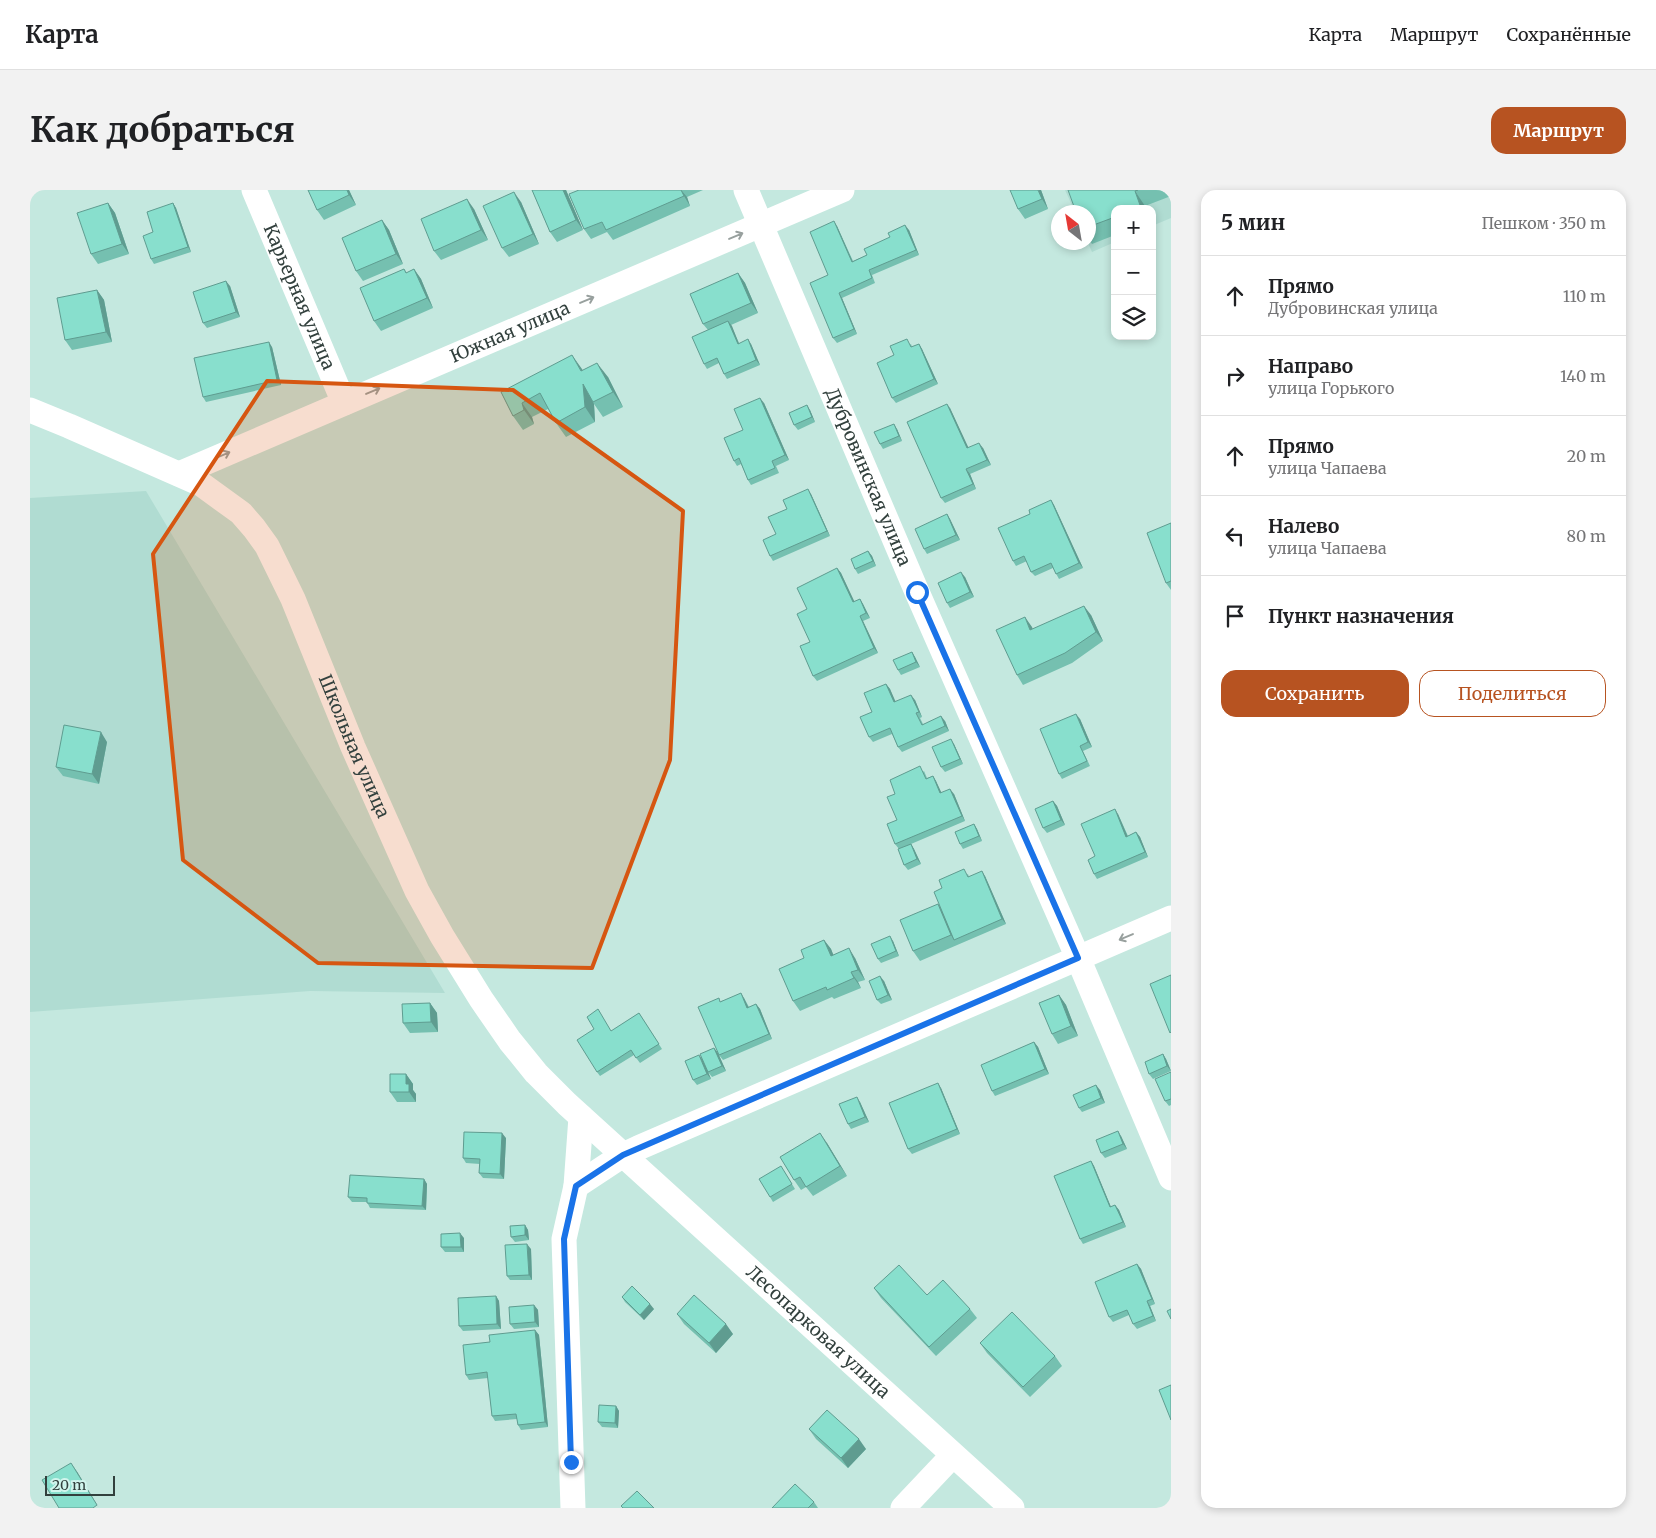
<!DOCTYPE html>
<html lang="ru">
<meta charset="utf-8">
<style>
:root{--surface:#fff;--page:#f2f2f2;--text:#202124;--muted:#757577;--line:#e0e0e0;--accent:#b75321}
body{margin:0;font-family:Merriweather,serif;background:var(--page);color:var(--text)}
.controls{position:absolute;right:15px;top:15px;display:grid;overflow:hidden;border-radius:10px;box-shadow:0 2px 8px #0003}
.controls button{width:45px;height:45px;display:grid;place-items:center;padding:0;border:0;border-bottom:1px solid var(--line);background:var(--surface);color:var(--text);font:25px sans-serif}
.compass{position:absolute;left:1021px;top:15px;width:45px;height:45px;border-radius:50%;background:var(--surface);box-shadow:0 2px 8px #0003;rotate:329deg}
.scale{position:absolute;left:15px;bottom:12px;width:70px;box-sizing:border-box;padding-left:5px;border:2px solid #32403d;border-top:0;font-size:14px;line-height:18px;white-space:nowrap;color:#32403d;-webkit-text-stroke:4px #d1f5ed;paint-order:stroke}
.stop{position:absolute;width:15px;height:15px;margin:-11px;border:4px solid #1a73e8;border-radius:50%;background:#fff}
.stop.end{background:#1a73e8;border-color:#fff;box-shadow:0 1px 5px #0008}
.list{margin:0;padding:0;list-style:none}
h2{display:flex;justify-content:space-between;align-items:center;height:65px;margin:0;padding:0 20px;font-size:21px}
h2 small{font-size:16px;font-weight:400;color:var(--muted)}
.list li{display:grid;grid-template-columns:32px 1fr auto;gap:15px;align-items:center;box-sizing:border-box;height:80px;padding:0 20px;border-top:1px solid var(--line)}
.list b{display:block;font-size:19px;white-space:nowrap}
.list p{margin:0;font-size:16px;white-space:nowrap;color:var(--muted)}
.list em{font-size:16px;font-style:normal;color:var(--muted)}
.actions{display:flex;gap:10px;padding:15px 20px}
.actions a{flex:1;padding:11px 0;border:1px solid var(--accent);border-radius:15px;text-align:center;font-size:18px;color:var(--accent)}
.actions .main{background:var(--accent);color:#fff}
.icon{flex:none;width:28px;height:28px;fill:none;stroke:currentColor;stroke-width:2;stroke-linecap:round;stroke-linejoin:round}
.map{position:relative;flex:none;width:1141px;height:1318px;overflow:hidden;border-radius:15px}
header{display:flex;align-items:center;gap:30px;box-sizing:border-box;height:70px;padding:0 25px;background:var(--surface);border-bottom:1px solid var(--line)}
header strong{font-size:24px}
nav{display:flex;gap:28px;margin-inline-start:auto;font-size:18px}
.intro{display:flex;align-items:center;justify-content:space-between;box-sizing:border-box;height:120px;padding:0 30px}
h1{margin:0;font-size:35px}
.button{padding:12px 22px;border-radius:15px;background:var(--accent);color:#fff;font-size:18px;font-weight:700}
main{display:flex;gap:30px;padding:0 30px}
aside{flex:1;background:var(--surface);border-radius:15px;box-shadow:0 2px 8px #0003}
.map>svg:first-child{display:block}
</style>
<header>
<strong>Карта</strong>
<nav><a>Карта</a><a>Маршрут</a><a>Сохранённые</a></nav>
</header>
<div class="intro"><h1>Как добраться</h1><a class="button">Маршрут</a></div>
<main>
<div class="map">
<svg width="1141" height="1318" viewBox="0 0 1141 1318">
<rect width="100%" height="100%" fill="#c4e8df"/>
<path fill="#b0dcd2" d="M1035,0H1141V28L1122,36V19H1085V52L1062,62L1058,53V22H1045Z
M116,301L415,803L280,801L0,822V308Z"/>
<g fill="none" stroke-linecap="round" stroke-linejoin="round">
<g stroke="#fff" stroke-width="25">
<path id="s1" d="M224,0L314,213"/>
<path id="s2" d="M716,0L887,402L1048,768L1141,988"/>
<path id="s3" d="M0,220L39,236L171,294L211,323L224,338L237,356L263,409L323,557L387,701L412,746L451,809L480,851L506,883L537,914L982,1318"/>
<path id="s4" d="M149,284L812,0"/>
<path d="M546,996L593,965L608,958L1141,728"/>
<path d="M543,1318L534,1049L546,996L551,927"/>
<path d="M873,1318L923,1265"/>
</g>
</g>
<path fill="#75c0b0" d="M278,0H319L326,15L294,30L287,20Z
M502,0H536L553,40L527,52L520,42Z
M549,0H673L657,7L660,16L583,50L577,42L561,49L554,39Z
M1011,0L1018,19L995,29L988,19Z
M1038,0H1140L1141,6L1115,16L1116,19H1085V45L1062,54L1058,48V22Z
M491,12L509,54L479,67L472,58Z
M78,13L85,23L99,64L68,74L61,64Z
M143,13L146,18L161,62L124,74L121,69L123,42Z
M444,19L458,50L411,70L404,61Z
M352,30L359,40L373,74L333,91L326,81Z
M807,36L823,71L837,65L879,40L889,65L842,85L845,93L812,108L827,144L807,153L803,148L798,85Z
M374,79L377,83L384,79L391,89L403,118L351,141L344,131Z
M708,83L715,93L728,123L701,135L709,153L721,154L730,175L697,189L694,184L689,173L677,179L674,174L678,140L673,134Z
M200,96L210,127L177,138L173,133Z
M67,100L74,110L82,152L42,160L35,150Z
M881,154L882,157L889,154L892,159L908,194L866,213L862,208L864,165Z
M242,157L251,195L176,212L173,207Z
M553,180L578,187L593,217L573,227L564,214L565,232L536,247L526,233L518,219L502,227L504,234L493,240L483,226L471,202Z
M734,213L759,270L746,276L749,283L721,295L718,290L711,274L707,276L704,271L713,240Z
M920,218L938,258H953L961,275L940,284L946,299L915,313L911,308Z
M780,220L785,232L768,240L764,235Z
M867,239L872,251L853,259L850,254Z
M781,304L800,346L743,371L740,366L746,344L757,319Z
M1021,310L1024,315L1053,378L1029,389L1023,378L1005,386L1001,382L997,371L986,376L983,371Z
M917,324L920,329L930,350L897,364L894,359Z
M1141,333V400L1136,393Z
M838,361L842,366L846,376L828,384L825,379Z
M807,378L811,383L824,412L830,409L833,414L840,428L833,431L848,463L787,491L783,486L777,419Z
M935,387L944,407L920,418L917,413Z
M1061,425L1073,451L1042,473L993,495L987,485L1002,437V439Z
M882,462L885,467L890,477L871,485L868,480Z
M856,494L860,499L865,512L885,510L892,527L890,528L893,534L915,531L919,541L872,562L868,557L862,544L843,552L839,547L842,522Z
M1050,529L1062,557L1053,561L1060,576L1032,589L1029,584Z
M77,552L69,594L33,586L26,577Z
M924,554L933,574L915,582L911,577Z
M894,581L897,588L903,586L906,591L911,603L924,604L935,631L881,654L884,659L891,674L878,680L874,675L869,659L865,654L867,630L865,604Z
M1023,611L1027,616L1035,635L1017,643L1013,638Z
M1088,624L1098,646L1106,642L1110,647L1118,667L1067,689L1064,684L1065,666Z
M944,634L947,639L952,651L933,659L930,654Z
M938,684L939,687L955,686L976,734L890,771L883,761L908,714L911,719L912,698Z
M794,750L801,759L803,765L825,768L835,790L828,792L831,798L804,809L802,807L770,821L763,811L774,768Z
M863,751L869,766L851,773L848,769Z
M854,791L862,810L851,814L847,810Z
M1029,805L1036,815L1048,846L1028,854L1022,844Z
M714,808L719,817L726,814L730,819L742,849L693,870L689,865L691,811Z
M400,813L407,823L408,842L380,843L373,833Z
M609,823L632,859L610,873L604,865L570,886L567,882L582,841Z
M1004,852L1008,857L1019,884L965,906L962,901Z
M684,858L688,863L696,881L682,887L678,882Z
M1133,864L1136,869L1141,881L1123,889L1119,884Z
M673,870L681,889L667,895L663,890Z
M1141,882V915L1139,916L1135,911Z
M376,884L383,894V900L386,904V912H367L360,902Z
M911,898L930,944L882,964L878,959Z
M1070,900L1075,913L1052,922L1049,918Z
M830,912L839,932L821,939L818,934Z
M1091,946L1097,959L1075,968L1071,963Z
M476,948L474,989L453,988L449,983L450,974L436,973L433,968Z
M797,953L817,986L783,1006L776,997L771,1000L764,990Z
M1061,971L1064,976L1081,1017L1085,1015L1089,1020L1096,1037L1053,1054L1050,1049Z
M754,981L765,999L743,1012L740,1007Z
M394,989L397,994L396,1020L340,1018L337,1012H322L318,1007Z
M495,1035L498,1040L499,1050L485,1052L481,1047Z
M434,1048V1062H415L411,1057Z
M501,1059L502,1090H480L477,1086Z
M1107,1074L1111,1079L1125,1114L1120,1116L1126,1131L1107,1139L1103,1134L1099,1125L1083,1132L1079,1127Z
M844,1098L897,1105L940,1119L947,1128L906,1166L851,1108Z
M466,1106L469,1111L471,1139L433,1141L429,1136Z
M592,1107L624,1119L614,1130L595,1112Z
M504,1115L508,1120L509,1137L484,1139L480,1134Z
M647,1124L703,1144L686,1163L654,1134Z
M505,1140L509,1145L518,1237L491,1240L488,1235L487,1229L465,1231L462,1226L458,1188L439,1190L436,1185L460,1152Z
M950,1153L1025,1166L1032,1176L1000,1207L957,1163Z
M586,1216L589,1221L588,1238L572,1237L568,1232Z
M779,1239L836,1259L818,1278L786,1249Z
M784,1312L788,1318H742Z"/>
<path fill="#5f9c90" d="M317,0H319L326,15L319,5Z
M533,0H536L553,40L546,30Z
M651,0L657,7L660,16L654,6Z
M1008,0H1011L1018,19L1012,9Z
M1105,1L1115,16L1116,19H1112L1111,18Z
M484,2L491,12L509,54L503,44Z
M437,9L444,19L458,50L451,40Z
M78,13L85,23L99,64L92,54Z
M143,13L146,18L161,62L158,57Z
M352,30L359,40L373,74L366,64Z
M804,31L807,36L825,77L822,72Z
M875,35L879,40L889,65L886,60Z
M384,79L391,89L403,118L397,108Z
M708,83L715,93L728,123L721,113Z
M196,91L200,96L210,127L206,122Z
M67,100L74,110L82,152L76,142Z
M809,103L812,108L827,144L824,139Z
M698,131L702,136L711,159L708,154Z
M718,149L721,154L730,175L726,170Z
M239,152L242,157L251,195L247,190Z
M889,154L892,159L908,194L904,189Z
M542,165L552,179L561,196L551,181Z
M567,173L578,187L593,217L583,202Z
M553,194L564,214L565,232L555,217Z
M730,208L734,213L759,270L755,265Z
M492,213L502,227L504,234L494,220Z
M917,214L920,218L941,263L937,258Z
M777,215L780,220L785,232L782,227Z
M864,234L867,239L872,251L869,246Z
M949,253L953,258L961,275L957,270Z
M936,279L940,284L946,299L943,294Z
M778,299L781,304L800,346L797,341Z
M1021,310L1024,315L1053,378L1049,373Z
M917,324L920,329L930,350L926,345Z
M838,361L842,366L846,376L843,371Z
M807,378L811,383L827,417L823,412Z
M931,382L935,387L944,407L940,402Z
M830,409L833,414L840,428L836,423Z
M1054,416L1061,425L1073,451L1066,442Z
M830,426L833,431L848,463L844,458Z
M995,427L1002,437L1007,450L1000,440Z
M882,462L885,467L890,477L886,472Z
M856,494L860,499L868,517L864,512Z
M881,505L885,510L892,527L889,522Z
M1046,524L1050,529L1062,557L1058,552Z
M911,526L915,531L919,541L915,536Z
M71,542L77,552L69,594L62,584Z
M921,549L924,554L933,574L930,569Z
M903,586L906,591L914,608L910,603Z
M920,599L924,604L935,631L932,626Z
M1023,611L1027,616L1035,635L1031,630Z
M1085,619L1088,624L1100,652L1096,647Z
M944,634L947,639L952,651L949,646Z
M1106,642L1110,647L1118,667L1115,662Z
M881,654L884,659L891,674L887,669Z
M952,681L955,686L976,734L972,729Z
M908,714L914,724L924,750L921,745Z
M860,746L863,751L869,766L866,761Z
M794,750L801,759L808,776L801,766Z
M819,758L825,768L835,790L828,780Z
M821,782L828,792L831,798L824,788Z
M850,786L854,791L862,810L858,805Z
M711,803L714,808L721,823L717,818Z
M1029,805L1036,815L1048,846L1041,836Z
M400,813L407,823L408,842L401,832Z
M726,814L730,819L742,849L739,844Z
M1004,852L1008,857L1019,884L1015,879Z
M684,858L688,863L696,881L692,876Z
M1133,864L1136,869L1141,881L1137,876Z
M669,865L673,870L681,889L677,884Z
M376,884L383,894V900L386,904V912L379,902L376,894Z
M908,893L911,898L930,944L927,939Z
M1066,895L1070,900L1075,913L1071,908Z
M827,907L830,912L839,932L835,927Z
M1088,941L1091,946L1097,959L1093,954Z
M472,943L476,948L474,989L470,984Z
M790,943L797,953L817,986L810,976Z
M1061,971L1064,976L1083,1022L1080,1017Z
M394,989L397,994L396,1020L392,1016Z
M1085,1015L1089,1020L1096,1037L1093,1032Z
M495,1035L498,1040L499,1050L495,1045Z
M430,1043L434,1048V1062L431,1057Z
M497,1054L501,1059L502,1090L499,1085Z
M1107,1074L1111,1079L1125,1114L1122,1109Z
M466,1106L469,1111L471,1139L467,1134Z
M1117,1111L1120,1116L1126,1131L1123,1126Z
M620,1114L624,1119L614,1130L610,1125Z
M504,1115L508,1120L509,1137L505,1132Z
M696,1134L703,1144L686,1163L679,1153Z
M505,1140L509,1145L518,1237L515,1232Z
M586,1216L589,1221L588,1238L585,1233Z
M829,1249L836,1259L818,1278L811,1268Z
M41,1273L48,1283L69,1318L67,1315Z"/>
<path fill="#88dfcd" stroke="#5f9c90" d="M278,0H317L319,5L287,20Z
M502,0H533L546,30L520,42Z
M549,0H651L654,6L576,40L572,32L554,39L539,4Z
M980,0H1008L1012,9L988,19Z
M1038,0H1108L1105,1L1111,18L1108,19H1085V27L1058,37V22H1046Z
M484,2L503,44L472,58L453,16Z
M437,9L451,40L404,61L391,29Z
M78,13L92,54L61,64L47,23Z
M143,13L158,57L121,69L113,46L123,42L117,22Z
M352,30L366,64L326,81L312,48Z
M804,31L822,72L837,65L834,59L860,47L858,43L875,35L886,60L839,80L842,88L809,103L824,139L803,148L780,93L798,85L780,42Z
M374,79L376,83L384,79L397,108L344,131L330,98Z
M708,83L721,113L673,134L660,104Z
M196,91L206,122L173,133L163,102Z
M67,100L76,142L35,150L27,108Z
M698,131L708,154L718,149L726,170L694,184L687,168L674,174L662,147Z
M877,149L881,157L889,154L904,189L862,208L847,173L864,165L860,156Z
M239,152L247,190L173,207L164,168Z
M542,165L551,181L567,173L583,202L563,212L553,194L555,217L526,233L510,203L492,213L494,220L483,226L471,202Z
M730,208L755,265L742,271L745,278L718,290L709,268L704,271L694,248L713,240L704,219Z
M917,214L937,258L949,253L957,270L936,279L943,294L911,308L877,232Z
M777,215L782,227L764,235L759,223Z
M864,234L869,246L850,254L844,242Z
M778,299L797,341L740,366L733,350L746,344L738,327L757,319L753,310Z
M1021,310L1049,373L1026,384L1021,373L1001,382L994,366L983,371L968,338L1000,324L999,320Z
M917,324L926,345L894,359L885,339Z
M1141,333V391L1136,393L1117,343Z
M838,361L843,371L825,379L821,369Z
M807,378L823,412L830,409L836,423L830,426L844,458L783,486L770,456L780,452L767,424L777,419L767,398Z
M931,382L940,402L917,413L908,393Z
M1054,416L1066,442L1035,463L987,485L966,440L995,427L1000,440Z
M882,462L886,472L868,480L863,470Z
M856,494L864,512L881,505L889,522L886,523L892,535L911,526L915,536L868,557L860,538L839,547L830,527L842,522L834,503Z
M1046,524L1058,552L1050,556L1057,571L1029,584L1010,539Z
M34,535L71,542L62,584L26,577Z
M921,549L930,569L911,577L902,557Z
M890,576L896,589L903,586L910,603L920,599L932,626L865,654L857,634L867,630L857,607L865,604L860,590Z
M1023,611L1031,630L1013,638L1005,619Z
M1085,619L1096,647L1106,642L1115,662L1064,684L1058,670L1065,666L1051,634Z
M944,634L949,646L930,654L925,642Z
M881,654L887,669L874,675L868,659Z
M934,679L938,687L952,681L972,729L924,750L904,702L912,698L909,690Z
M908,714L921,745L883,761L870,730Z
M860,746L866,761L848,769L841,754Z
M794,750L801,766L819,758L828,780L821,782L824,788L797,800L796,797L763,811L749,779L774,768L771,760Z
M1141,785V842L1140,843L1120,794Z
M850,786L858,805L847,810L839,791Z
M711,803L717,818L726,814L739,844L689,865L668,817L689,808L690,812Z
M1029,805L1041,836L1022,844L1009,813Z
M400,813L401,832L373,833L372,814Z
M568,819L581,841L609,823L629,854L606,868L601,860L567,882L547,850L564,839L557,827Z
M1004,852L1015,879L962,901L951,875Z
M684,858L692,876L678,882L670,864Z
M1133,864L1137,876L1119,884L1115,872Z
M669,865L677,884L663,890L655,871Z
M1141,882V909L1135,911L1125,889Z
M360,884H376V894H379V902H360Z
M908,893L927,939L878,959L859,913Z
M1066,895L1071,908L1049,918L1043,905Z
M827,907L835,927L818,934L809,914Z
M1088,941L1093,954L1071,963L1066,950Z
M434,942L472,943L470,984L449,983L450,969L433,968Z
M790,943L810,976L776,997L770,987L764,990L750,967Z
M1061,971L1080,1017L1085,1015L1093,1032L1050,1049L1024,986Z
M751,976L762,994L740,1007L729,989Z
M320,985L394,989L392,1016L337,1013V1008L318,1007Z
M495,1035V1045L481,1047L480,1036Z
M430,1043L431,1057H411V1044Z
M497,1054L499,1085L477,1086L475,1055Z
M1107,1074L1122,1109L1117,1111L1123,1126L1103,1134L1097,1120L1079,1127L1065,1092Z
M869,1075L897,1105L913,1090L940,1119L899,1157L844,1098Z
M602,1096L620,1114L610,1125L592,1107Z
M664,1105L696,1134L679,1153L647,1124Z
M466,1106L467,1134L429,1136L428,1108Z
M504,1115L505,1132L480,1134L479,1117Z
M1141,1119V1129L1137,1121Z
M982,1122L1025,1166L993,1197L950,1153Z
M505,1140L515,1232L488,1235L486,1224L462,1226L457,1182L436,1185L433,1155L460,1152L459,1145Z
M1141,1195V1230L1129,1200Z
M569,1215L586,1216L585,1233L568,1232Z
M797,1220L829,1249L811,1268L779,1239Z
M41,1273L67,1315L63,1318H29L12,1290Z
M765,1294L784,1312L778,1318H742Z
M607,1301L624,1318H593L591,1316Z"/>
<defs><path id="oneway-shaft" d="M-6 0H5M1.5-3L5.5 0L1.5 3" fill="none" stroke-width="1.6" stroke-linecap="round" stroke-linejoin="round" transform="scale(1.25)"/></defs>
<g stroke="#98a09e">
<use href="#oneway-shaft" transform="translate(706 46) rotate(-23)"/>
<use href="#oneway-shaft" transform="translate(557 110) rotate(-23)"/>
<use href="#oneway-shaft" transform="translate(343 201) rotate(-23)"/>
<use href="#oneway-shaft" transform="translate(193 265) rotate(-23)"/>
<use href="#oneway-shaft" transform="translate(1096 747) rotate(157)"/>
</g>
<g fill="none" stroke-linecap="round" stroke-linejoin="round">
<path stroke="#1a73e8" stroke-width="6" d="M541,1272L534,1049L546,996L593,965L1048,768L887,402"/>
</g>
<path fill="#d65611" fill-opacity="0.2" stroke="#d65611" stroke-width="4" stroke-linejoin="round" d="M237,191L483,200L653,321L640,570L562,778L288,773L153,670L123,364Z"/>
<g text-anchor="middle" stroke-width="4.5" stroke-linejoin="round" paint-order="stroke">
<g font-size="18" fill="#32403d" stroke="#d1f5ed">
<text dy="6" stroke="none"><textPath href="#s1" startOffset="116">Карьерная улица</textPath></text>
<text dy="6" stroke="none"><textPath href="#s4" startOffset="360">Южная улица</textPath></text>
<text dy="6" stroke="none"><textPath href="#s2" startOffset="312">Дубровинская улица</textPath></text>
<text dy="6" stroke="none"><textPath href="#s3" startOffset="496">Школьная улица</textPath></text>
<text dy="6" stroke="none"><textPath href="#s3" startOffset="1255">Лесопарковая улица</textPath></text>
</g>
</g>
</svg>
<div class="controls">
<button>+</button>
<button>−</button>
<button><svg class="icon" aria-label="layers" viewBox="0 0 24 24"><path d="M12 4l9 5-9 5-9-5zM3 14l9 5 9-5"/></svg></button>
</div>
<svg class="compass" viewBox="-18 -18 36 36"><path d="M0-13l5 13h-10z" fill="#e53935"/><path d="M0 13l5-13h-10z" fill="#757577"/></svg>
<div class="scale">20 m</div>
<div class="stop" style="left:887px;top:402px"></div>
<div class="stop end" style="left:541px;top:1272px"></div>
</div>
<aside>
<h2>5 мин<small>Пешком · 350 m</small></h2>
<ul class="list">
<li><svg class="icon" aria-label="ahead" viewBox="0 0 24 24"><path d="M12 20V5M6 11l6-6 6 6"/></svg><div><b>Прямо</b><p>Дубровинская улица</p></div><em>110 m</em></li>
<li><svg class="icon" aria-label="right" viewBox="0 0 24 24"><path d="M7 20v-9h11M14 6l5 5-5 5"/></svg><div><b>Направо</b><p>улица Горького</p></div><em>140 m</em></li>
<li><svg class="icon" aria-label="ahead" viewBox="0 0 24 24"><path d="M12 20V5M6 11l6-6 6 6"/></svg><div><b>Прямо</b><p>улица Чапаева</p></div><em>20 m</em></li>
<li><svg class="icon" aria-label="left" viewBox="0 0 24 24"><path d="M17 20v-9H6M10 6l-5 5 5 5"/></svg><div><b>Налево</b><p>улица Чапаева</p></div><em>80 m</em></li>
<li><svg class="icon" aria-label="arrive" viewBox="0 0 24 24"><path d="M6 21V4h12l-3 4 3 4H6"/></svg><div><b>Пункт назначения</b></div></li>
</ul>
<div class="actions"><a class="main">Сохранить</a><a>Поделиться</a></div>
</aside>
</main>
